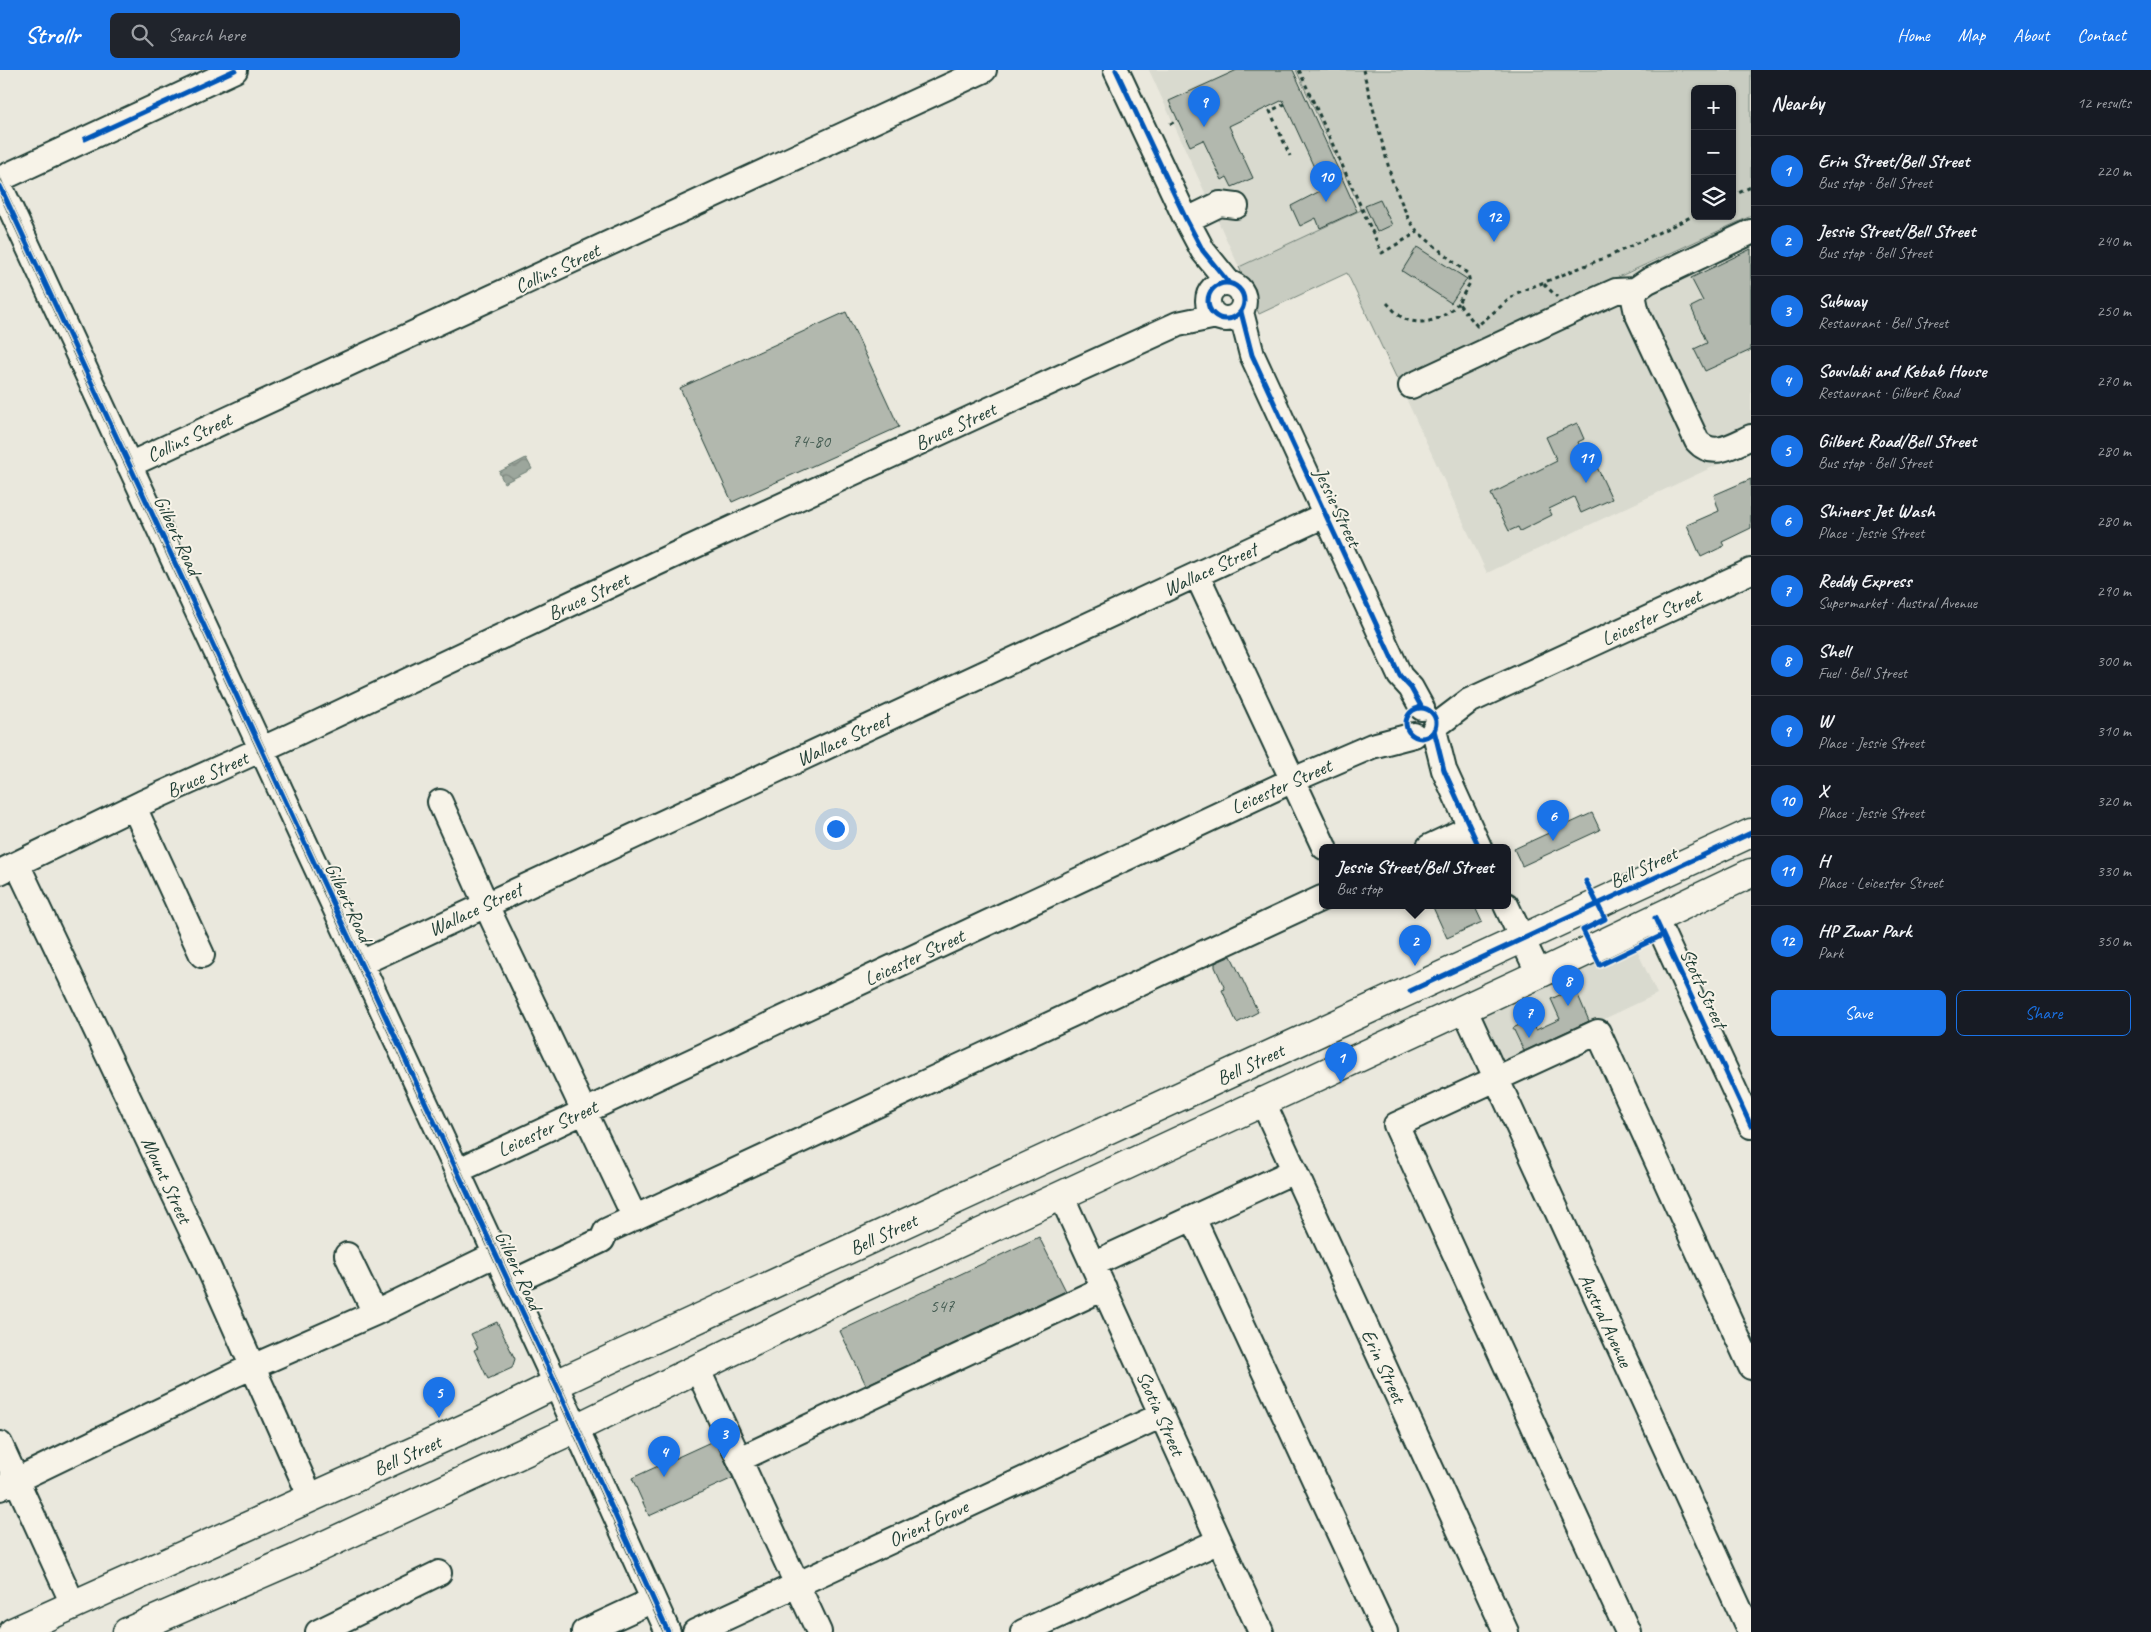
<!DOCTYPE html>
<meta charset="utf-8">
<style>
:root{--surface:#171b24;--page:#20242c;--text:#f1f3f6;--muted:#9ea1a6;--line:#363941;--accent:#1a73e8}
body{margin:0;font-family:Caveat,sans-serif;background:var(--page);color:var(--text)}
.controls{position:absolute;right:15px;top:15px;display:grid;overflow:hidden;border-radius:8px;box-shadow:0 1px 4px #0004}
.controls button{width:45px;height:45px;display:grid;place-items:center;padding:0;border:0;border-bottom:1px solid var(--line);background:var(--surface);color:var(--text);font:25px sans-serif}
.you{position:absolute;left:835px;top:758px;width:18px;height:18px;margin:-12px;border:4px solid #fff;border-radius:50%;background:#1a73e8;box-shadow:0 0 0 8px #1a73e833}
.badge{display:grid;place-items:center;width:32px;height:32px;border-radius:50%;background:var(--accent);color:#fff;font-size:16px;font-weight:700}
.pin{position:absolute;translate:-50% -41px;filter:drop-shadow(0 1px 2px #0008)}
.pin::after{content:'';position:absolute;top:26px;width:18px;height:15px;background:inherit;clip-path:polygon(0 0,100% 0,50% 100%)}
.popup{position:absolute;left:1319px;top:774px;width:192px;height:65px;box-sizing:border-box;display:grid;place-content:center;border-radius:8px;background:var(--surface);filter:drop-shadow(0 1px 4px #0005);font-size:16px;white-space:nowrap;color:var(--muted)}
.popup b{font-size:19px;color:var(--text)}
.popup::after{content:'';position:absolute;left:50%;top:100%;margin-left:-10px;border:10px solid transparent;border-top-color:var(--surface)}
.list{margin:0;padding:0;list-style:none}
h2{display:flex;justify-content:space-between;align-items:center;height:65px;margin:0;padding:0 20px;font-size:21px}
h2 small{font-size:16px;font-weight:400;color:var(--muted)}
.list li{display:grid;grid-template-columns:32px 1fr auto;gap:15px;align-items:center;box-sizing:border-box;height:70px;padding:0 20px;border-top:1px solid var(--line)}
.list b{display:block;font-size:19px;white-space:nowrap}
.list p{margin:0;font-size:16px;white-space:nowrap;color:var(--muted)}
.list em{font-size:16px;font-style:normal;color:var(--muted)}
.actions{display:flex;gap:10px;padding:15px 20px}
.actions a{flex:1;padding:11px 0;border:1px solid var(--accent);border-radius:8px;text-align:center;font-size:18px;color:var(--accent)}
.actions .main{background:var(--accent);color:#fff}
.icon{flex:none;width:28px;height:28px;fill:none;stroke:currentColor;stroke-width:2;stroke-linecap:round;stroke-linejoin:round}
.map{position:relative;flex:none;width:1751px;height:1562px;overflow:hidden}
header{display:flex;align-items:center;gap:30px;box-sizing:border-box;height:70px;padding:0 25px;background:var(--accent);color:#fff}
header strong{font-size:24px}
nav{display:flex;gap:28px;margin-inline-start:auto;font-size:18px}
.search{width:350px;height:45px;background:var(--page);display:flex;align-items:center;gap:12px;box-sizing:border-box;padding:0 18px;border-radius:8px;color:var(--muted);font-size:19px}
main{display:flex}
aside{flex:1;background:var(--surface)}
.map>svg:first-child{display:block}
</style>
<header>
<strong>Strollr</strong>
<div class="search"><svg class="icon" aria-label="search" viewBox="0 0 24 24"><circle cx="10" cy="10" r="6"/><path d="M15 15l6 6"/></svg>Search here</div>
<nav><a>Home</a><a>Map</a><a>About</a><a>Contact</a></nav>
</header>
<main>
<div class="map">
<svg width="1751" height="1562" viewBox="0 0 1751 1562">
<defs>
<pattern id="water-waves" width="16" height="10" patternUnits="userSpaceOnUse" patternTransform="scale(1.25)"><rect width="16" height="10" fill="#9ca69c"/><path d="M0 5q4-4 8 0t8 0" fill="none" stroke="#7f8880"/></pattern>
</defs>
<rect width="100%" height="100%" fill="#eae8dd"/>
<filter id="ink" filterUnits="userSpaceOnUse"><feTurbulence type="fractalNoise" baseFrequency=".02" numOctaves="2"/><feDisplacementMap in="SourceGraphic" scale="10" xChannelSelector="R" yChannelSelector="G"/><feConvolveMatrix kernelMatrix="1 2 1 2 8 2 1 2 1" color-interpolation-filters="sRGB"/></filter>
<g filter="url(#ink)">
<path fill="#d9dacf" d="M1149,0H1296L1362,140L1239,197Z
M1751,146V379L1487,503L1397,309Z
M1634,874L1657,924L1502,997L1478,947Z"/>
<path fill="#c8ccc1" stroke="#74847a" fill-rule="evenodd" d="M1296,0H1751V146L1397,309L1347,203L1259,244L1239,197L1361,140ZM1695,19H1732V146H1695Z"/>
<path fill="url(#water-waves)" stroke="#6a7c72" d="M526,388L532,399L504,413L499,402Z"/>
<path fill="#b2b8ae" stroke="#1f3d34" d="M1237,0H1293L1357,141L1320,158L1316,148L1300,156L1291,136L1324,119L1283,30L1229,56L1253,108L1232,117L1227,107L1222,110L1203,70L1190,76L1169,31Z
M1380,130L1392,155L1377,162L1365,136Z
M1417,177L1467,209L1451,233L1402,201Z
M1751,179V280L1705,301L1694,279L1707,273L1691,237L1703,231L1691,208Z
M846,242L899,357L732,432L680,318Z
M1577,353L1584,369L1578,372L1589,398L1596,395L1612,429L1581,443L1574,427L1549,439L1552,445L1520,461L1518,457L1509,461L1491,424L1557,391L1546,367Z
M1751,409V458L1722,472L1724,476L1701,487L1687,455L1719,441L1714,425Z
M1592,743L1600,760L1522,796L1514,779Z
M1432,835H1474L1482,852L1447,868Z
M1231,886L1258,942L1237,953L1222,920L1225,919L1215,897V893Z
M1575,918L1589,951L1524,981L1513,958L1532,949L1536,960L1560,949L1551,929Z
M1039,1167L1066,1221L866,1315L840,1261Z
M497,1252L515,1289L512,1298L488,1309L474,1280L478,1278L471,1264Z
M715,1370L733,1408L649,1446L632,1408Z"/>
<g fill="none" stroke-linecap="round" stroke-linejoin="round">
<defs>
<path id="minor" d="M1116,0L1185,147L1203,181L1229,213
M0,109L235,0
M0,116L556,1314L668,1562
M1187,150L1220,134L1236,136
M1751,162L1648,211L1635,220L1634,229L1637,243L1697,371C1713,389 1733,375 1751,367
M1208 231a18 18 0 1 1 36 0a18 18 0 1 1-36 0Z
M1241,242L1252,285L1400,606L1411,618L1422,638
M1411,316L1598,229L1616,221L1635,220
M129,395L984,0
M1197,505L1324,777
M1436,656L1469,631L1751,501
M1434,660L1444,700L1479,777
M440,732L493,850L635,1148
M134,737L202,885
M1429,777L1470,758
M17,794L203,1185L311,1428
M0,802L142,733L282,670L655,494L1002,334L1178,254L1216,246
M1506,835L1539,904
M1655,848L1751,1056
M361,893L1325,445
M1464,938L1750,1562
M1262,1030L1506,1562
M457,1101L1293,710L1372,676L1414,665
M1061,1125L1261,1562
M1193,1148L1385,1562
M347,1185L375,1243
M1093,1194L1294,1101
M509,1214L602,1170L606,1161L1322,828
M697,1298L819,1562
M0,1374L73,1534
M740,1389L1104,1218
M0,1418L236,1304L375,1243L496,1184
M318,1562L439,1503
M584,1562L653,1530
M695,1562L1162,1345
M1023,1562L1219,1471
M1628,1562L1396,1055L1598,962L1751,1297"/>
<path id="highway" d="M13,1562L481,1351L552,1316L1751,763
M127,1562L295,1489L572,1360L853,1222L1539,904L1751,803"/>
</defs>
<use href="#minor" stroke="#1f3d34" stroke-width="28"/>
<use href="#highway" stroke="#1f3d34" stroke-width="31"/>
<path stroke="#1f3d34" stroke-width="3" stroke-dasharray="4 4" stroke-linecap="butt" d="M1299,0L1382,183L1418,162
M1363,0L1392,110L1409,150L1418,162L1468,204L1470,213L1458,233L1477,256L1517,223L1612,185L1695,145
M1285,34L1270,41L1290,86
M1170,54L1178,50
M1732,126L1751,117
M1544,214L1557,227
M1387,233C1392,238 1398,246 1405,249C1424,257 1446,248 1458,233"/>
<use href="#minor" stroke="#f7f3e8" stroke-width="24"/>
<use href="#highway" stroke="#f7f3e8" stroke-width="28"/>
<path stroke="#1f3d34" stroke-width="1" d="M0,107L560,1313L672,1562
M0,126L552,1316L663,1562"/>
<defs>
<path id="cycleway" d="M1116,0L1185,147L1203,181L1229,213
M85,69L235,0
M0,116L556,1314L668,1562
M1208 231a18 18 0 1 1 36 0a18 18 0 1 1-36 0Z
M1241,242L1252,285L1400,606L1411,618L1422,638
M1406 653a15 15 0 1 1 30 0a15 15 0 1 1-30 0Z
M1434,660L1444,700L1479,777
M1586,811L1605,849L1583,860L1600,895L1663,865
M1655,848L1751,1056
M1410,921L1751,763"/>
</defs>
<use href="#cycleway" stroke="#f7f3e8" stroke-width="8"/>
<use href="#cycleway" stroke="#0057b8" stroke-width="5"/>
</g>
</g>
<g text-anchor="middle" stroke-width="4" stroke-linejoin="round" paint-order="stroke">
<g font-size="18" fill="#445c52">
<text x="811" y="377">74-80</text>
<text x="942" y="1242">547</text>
</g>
<g font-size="20" fill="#1f3d34" stroke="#f7f3e8">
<text transform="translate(557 198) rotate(-25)" y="7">Collins Street</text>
<text transform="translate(955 356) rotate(-25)" y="7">Bruce Street</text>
<text transform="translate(189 367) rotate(-25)" y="7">Collins Street</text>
<text transform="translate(1338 437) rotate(65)" y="7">Jessie Street</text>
<text transform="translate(178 465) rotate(65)" y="7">Gilbert Road</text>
<text transform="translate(1210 499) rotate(-25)" y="7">Wallace Street</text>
<text transform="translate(588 526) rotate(-25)" y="7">Bruce Street</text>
<text transform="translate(1651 547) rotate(-25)" y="7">Leicester Street</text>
<text transform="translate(843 669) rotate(-25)" y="7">Wallace Street</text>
<text transform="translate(207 704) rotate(-24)" y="7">Bruce Street</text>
<text transform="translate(1281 716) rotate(-24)" y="7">Leicester Street</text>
<text transform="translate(1643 797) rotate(-25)" y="7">Bell Street</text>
<text transform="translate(349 832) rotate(65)" y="7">Gilbert Road</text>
<text transform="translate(475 839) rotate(-25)" y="7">Wallace Street</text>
<text transform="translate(914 887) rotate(-25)" y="7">Leicester Street</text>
<text transform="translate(1704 918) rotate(65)" y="7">Stott Street</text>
<text transform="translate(1250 994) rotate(-25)" y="7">Bell Street</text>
<text transform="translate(547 1058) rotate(-25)" y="7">Leicester Street</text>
<text transform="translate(167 1110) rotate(65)" y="7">Mount Street</text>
<text transform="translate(883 1164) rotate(-25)" y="7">Bell Street</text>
<text transform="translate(519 1200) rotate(65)" y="7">Gilbert Road</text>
<text transform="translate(1606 1250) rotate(65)" y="7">Austral Avenue</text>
<text transform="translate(1384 1296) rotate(65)" y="7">Erin Street</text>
<text transform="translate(1161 1343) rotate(66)" y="7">Scotia Street</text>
<text transform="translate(407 1385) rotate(-24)" y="7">Bell Street</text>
<text transform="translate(928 1453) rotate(-25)" y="7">Orient Grove</text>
</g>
</g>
</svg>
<div class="controls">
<button>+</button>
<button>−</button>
<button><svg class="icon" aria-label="layers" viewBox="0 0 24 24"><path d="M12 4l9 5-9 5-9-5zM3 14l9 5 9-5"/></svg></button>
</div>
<div class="you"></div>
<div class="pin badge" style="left:1341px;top:1013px">1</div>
<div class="pin badge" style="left:1415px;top:896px">2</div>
<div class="popup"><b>Jessie Street/Bell Street</b>Bus stop</div>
<div class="pin badge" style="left:724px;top:1389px">3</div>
<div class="pin badge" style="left:664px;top:1407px">4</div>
<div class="pin badge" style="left:439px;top:1348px">5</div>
<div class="pin badge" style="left:1553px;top:771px">6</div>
<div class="pin badge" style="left:1529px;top:968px">7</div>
<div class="pin badge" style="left:1568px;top:936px">8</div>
<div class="pin badge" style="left:1204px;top:57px">9</div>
<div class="pin badge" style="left:1326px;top:132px">10</div>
<div class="pin badge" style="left:1586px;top:413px">11</div>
<div class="pin badge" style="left:1494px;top:172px">12</div>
</div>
<aside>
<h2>Nearby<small>12 results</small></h2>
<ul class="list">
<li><span class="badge">1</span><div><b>Erin Street/Bell Street</b><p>Bus stop · Bell Street</p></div><em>220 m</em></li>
<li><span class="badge">2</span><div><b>Jessie Street/Bell Street</b><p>Bus stop · Bell Street</p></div><em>240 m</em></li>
<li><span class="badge">3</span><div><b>Subway</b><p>Restaurant · Bell Street</p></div><em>250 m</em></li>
<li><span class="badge">4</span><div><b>Souvlaki and Kebab House</b><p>Restaurant · Gilbert Road</p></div><em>270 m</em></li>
<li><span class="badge">5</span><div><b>Gilbert Road/Bell Street</b><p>Bus stop · Bell Street</p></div><em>280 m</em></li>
<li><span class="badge">6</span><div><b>Shiners Jet Wash</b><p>Place · Jessie Street</p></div><em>280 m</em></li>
<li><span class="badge">7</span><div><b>Reddy Express</b><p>Supermarket · Austral Avenue</p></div><em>290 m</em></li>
<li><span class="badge">8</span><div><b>Shell</b><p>Fuel · Bell Street</p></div><em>300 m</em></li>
<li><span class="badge">9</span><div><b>W</b><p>Place · Jessie Street</p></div><em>310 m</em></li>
<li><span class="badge">10</span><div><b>X</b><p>Place · Jessie Street</p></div><em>320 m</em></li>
<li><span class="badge">11</span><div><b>H</b><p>Place · Leicester Street</p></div><em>330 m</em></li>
<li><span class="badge">12</span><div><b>HP Zwar Park</b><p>Park</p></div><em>350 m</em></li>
</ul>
<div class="actions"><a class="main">Save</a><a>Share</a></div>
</aside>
</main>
